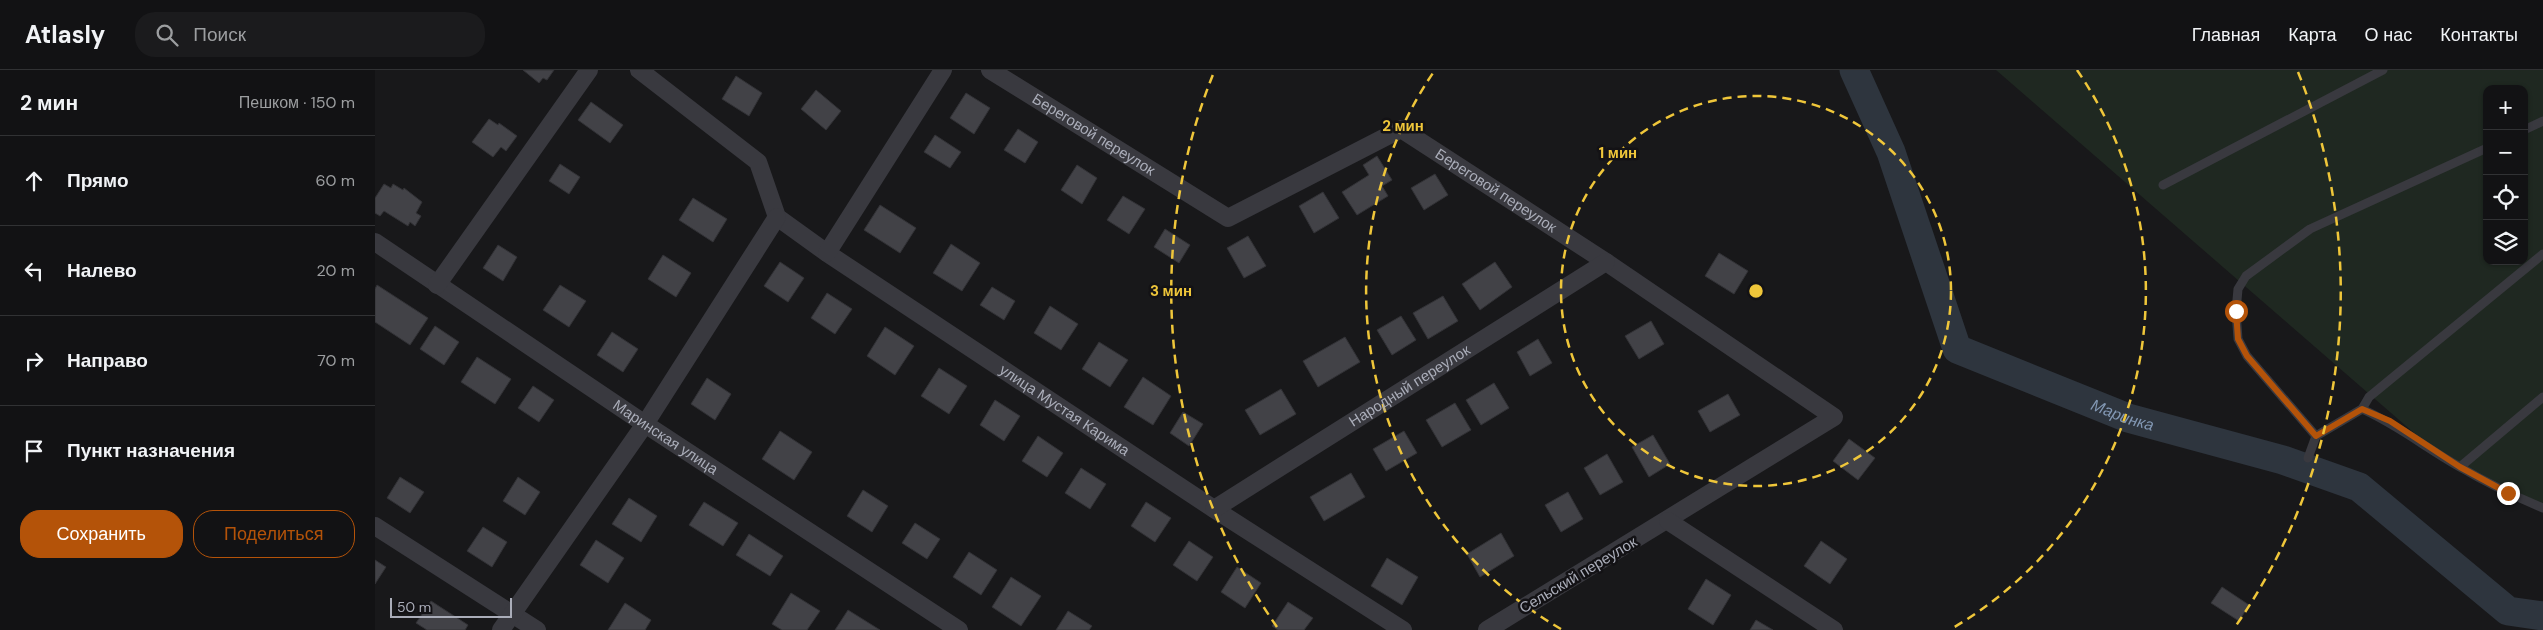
<!DOCTYPE html>
<html lang="ru">
<meta charset="utf-8">
<style>
:root{--surface:#121214;--page:#1b1b1d;--text:#f1f3f6;--muted:#9c9ea0;--line:#313234;--accent:#b45309}
body{margin:0;font-family:"DM Sans",sans-serif;background:var(--page);color:var(--text)}
.controls{position:absolute;right:15px;top:15px;display:grid;overflow:hidden;border-radius:10px;box-shadow:0 1px 4px #0004}
.controls button{width:45px;height:45px;display:grid;place-items:center;padding:0;border:0;border-bottom:1px solid var(--line);background:var(--surface);color:var(--text);font:25px sans-serif}
.scale{position:absolute;left:15px;bottom:12px;width:122px;box-sizing:border-box;padding-left:5px;border:2px solid #aaadb9;border-top:0;font-size:14px;line-height:18px;white-space:nowrap;color:#aaadb9;-webkit-text-stroke:4px #131215;paint-order:stroke}
.stop{position:absolute;width:15px;height:15px;margin:-11px;border:4px solid #b45309;border-radius:50%;background:#fff}
.stop.end{background:#b45309;border-color:#fff;box-shadow:0 1px 5px #0008}
.list{margin:0;padding:0;list-style:none}
h2{display:flex;justify-content:space-between;align-items:center;height:65px;margin:0;padding:0 20px;font-size:21px}
h2 small{font-size:16px;font-weight:400;color:var(--muted)}
.list li{display:grid;grid-template-columns:32px 1fr auto;gap:15px;align-items:center;box-sizing:border-box;height:90px;padding:0 20px;border-top:1px solid var(--line)}
.list b{display:block;font-size:19px;white-space:nowrap}
.list em{font-size:16px;font-style:normal;color:var(--muted)}
.actions{display:flex;gap:10px;padding:15px 20px}
.actions a{flex:1;padding:11px 0;border:1px solid var(--accent);border-radius:20px;text-align:center;font-size:18px;color:var(--accent)}
.actions .main{background:var(--accent);color:#fff}
.icon{flex:none;width:28px;height:28px;fill:none;stroke:currentColor;stroke-width:2;stroke-linecap:round;stroke-linejoin:round}
.map{position:relative;flex:none;width:2168px;height:560px;overflow:hidden}
header{display:flex;align-items:center;gap:30px;box-sizing:border-box;height:70px;padding:0 25px;background:var(--surface);border-bottom:1px solid var(--line)}
header strong{font-size:24px}
nav{display:flex;gap:28px;margin-inline-start:auto;font-size:18px}
.search{width:350px;height:45px;background:var(--page);display:flex;align-items:center;gap:12px;box-sizing:border-box;padding:0 18px;border-radius:20px;color:var(--muted);font-size:19px}
main{display:flex}
aside{flex:1;background:var(--surface)}
.map>svg:first-child{display:block}
</style>
<header>
<strong>Atlasly</strong>
<div class="search"><svg class="icon" aria-label="search" viewBox="0 0 24 24"><circle cx="10" cy="10" r="6"/><path d="M15 15l6 6"/></svg>Поиск</div>
<nav><a>Главная</a><a>Карта</a><a>О нас</a><a>Контакты</a></nav>
</header>
<main>
<aside>
<h2>2 мин<small>Пешком · 150 m</small></h2>
<ul class="list">
<li><svg class="icon" aria-label="ahead" viewBox="0 0 24 24"><path d="M12 20V5M6 11l6-6 6 6"/></svg><div><b>Прямо</b></div><em>60 m</em></li>
<li><svg class="icon" aria-label="left" viewBox="0 0 24 24"><path d="M17 20v-9H6M10 6l-5 5 5 5"/></svg><div><b>Налево</b></div><em>20 m</em></li>
<li><svg class="icon" aria-label="right" viewBox="0 0 24 24"><path d="M7 20v-9h11M14 6l5 5-5 5"/></svg><div><b>Направо</b></div><em>70 m</em></li>
<li><svg class="icon" aria-label="arrive" viewBox="0 0 24 24"><path d="M6 21V4h12l-3 4 3 4H6"/></svg><div><b>Пункт назначения</b></div></li>
</ul>
<div class="actions"><a class="main">Сохранить</a><a>Поделиться</a></div>
</aside>
<div class="map">
<svg width="2168" height="560" viewBox="0 0 2168 560">
<rect width="100%" height="100%" fill="#18181a"/>
<path fill="#1f2821" fill-rule="evenodd" d="M1621,0H2168V436L2084,402ZM2112,19H2149V191H2112Z"/>
<g fill="none" stroke-linecap="round" stroke-linejoin="round">
<path stroke="#2e353e" stroke-width="29" id="s1" d="M1479,0L1516,82L1582,279L1753,348L1908,390L1984,417L2133,541L2168,546"/>
</g>
<path fill="#424247" stroke="#323236" d="M148,0H179L172,10L168,8L164,13Z
M361,6L387,23L374,46L347,29Z
M441,20L466,41L451,60L426,39Z
M591,23L615,38L599,64L575,48Z
M216,32L248,55L235,73L203,50Z
M114,49L123,55L124,53L142,66L131,81L126,77L118,87L97,72Z
M643,59L663,72L650,93L629,80Z
M560,65L586,82L575,98L549,82Z
M1002,86L1017,110L1007,116L1013,126L982,145L967,122L994,105L988,95Z
M185,94L205,107L194,124L174,111Z
M702,95L722,108L707,134L686,120Z
M1060,104L1073,125L1049,140L1036,118Z
M9,114L16,118L18,114L28,120L29,118L47,132L41,143L46,146L40,156L35,152L33,156L9,141L5,146L0,143V128Z
M948,122L964,148L939,163L924,136Z
M748,126L770,139L754,164L732,150Z
M318,128L352,149L338,172L304,150Z
M505,135L541,158L525,183L489,160Z
M790,159L815,175L804,193L779,177Z
M873,166L891,196L869,208L852,178Z
M576,174L605,193L587,221L558,203Z
M123,175L142,187L128,211L108,198Z
M1344,183L1373,201L1359,224L1330,206Z
M288,185L316,203L301,227L273,209Z
M405,192L429,208L413,232L389,216Z
M1120,192L1137,217L1105,240L1087,214Z
M2,215L53,248L35,275L0,252V219Z
M185,215L211,231L194,257L168,240Z
M617,217L640,231L629,250L605,235Z
M452,223L477,239L460,264L436,248Z
M1068,226L1083,251L1053,269L1038,243Z
M675,236L703,254L686,280L659,263Z
M1026,246L1041,270L1017,285L1002,260Z
M1276,251L1289,274L1264,289L1250,266Z
M60,256L84,272L69,295L45,279Z
M510,257L539,276L520,305L492,286Z
M237,262L263,279L248,302L222,285Z
M970,267L985,292L943,317L928,291Z
M1163,269L1177,293L1155,306L1142,282Z
M724,272L753,290L735,317L707,299Z
M102,287L136,309L120,334L86,312Z
M564,298L592,316L574,344L546,326Z
M768,307L796,326L778,355L749,337Z
M332,308L356,324L340,350L316,334Z
M1119,313L1134,338L1106,355L1091,330Z
M158,316L179,330L164,352L143,338Z
M906,319L921,344L885,365L870,340Z
M1353,324L1365,345L1335,362L1323,341Z
M620,330L645,346L629,371L605,355Z
M1080,333L1096,360L1067,377L1051,350Z
M808,342L828,354L814,376L795,363Z
M405,361L437,382L419,410L387,389Z
M1029,361L1042,383L1011,401L998,379Z
M1278,365L1295,394L1274,407L1257,377Z
M663,366L688,383L672,407L647,391Z
M1474,369L1500,388L1483,410L1458,391Z
M1232,384L1248,412L1225,425L1209,398Z
M706,398L731,414L715,439L690,423Z
M976,403L990,427L949,451L935,427Z
M25,407L49,422L35,443L12,428Z
M143,407L165,422L150,445L128,431Z
M488,420L513,436L497,462L472,446Z
M1193,422L1208,449L1186,462L1170,435Z
M254,428L282,446L266,472L237,454Z
M329,432L363,453L348,476L314,455Z
M771,432L796,448L780,472L756,456Z
M540,453L565,469L552,489L527,473Z
M108,457L132,472L117,497L92,481Z
M1126,463L1139,486L1105,507L1092,484Z
M374,464L408,486L395,506L361,485Z
M221,470L249,488L233,513L205,495Z
M814,471L838,487L822,511L798,495Z
M1446,471L1472,489L1455,514L1429,496Z
M594,482L622,500L606,525L578,507Z
M1012,488L1043,507L1027,535L996,516Z
M0,490L11,497L0,514Z
M862,497L886,513L870,538L846,522Z
M636,507L666,526L646,556L617,537Z
M1331,509L1356,525L1338,555L1313,539Z
M1847,517L1874,535L1864,551L1836,533Z
M416,523L445,541L432,560H407L397,554Z
M56,531L93,555L90,560H52L41,553Z
M913,532L938,548L929,560H903L897,556Z
M250,533L276,550L270,560H233Z
M473,540L505,560H460Z
M693,541L717,556L714,560H681Z
M1381,550L1398,560H1375Z"/>
<g fill="none" stroke-linecap="round" stroke-linejoin="round">
<path stroke="#39393f" stroke-width="9" d="M2149,60L2168,51
M1788,115L2008,0
M1987,339L1994,327L2168,184
M1941,366L1872,286L1863,269L1861,241L1863,219L1871,206L1935,159L2112,78
M1933,388L1941,366L1987,339C2023,355 2051,378 2085,397C2112,413 2139,426 2168,438
M2085,397L2168,327"/>
<g stroke="#39393f" stroke-width="18">
<path id="s2" d="M264,0L383,92L402,147L452,183L839,439L1028,560"/>
<path id="s3" d="M615,0L853,148L1026,59L1231,192L1459,347L1112,560"/>
<path id="s4" d="M0,172L270,354L584,560"/>
<path d="M452,183L568,0"/>
<path d="M62,215L214,0"/>
<path id="s5" d="M839,439L1231,192"/>
<path d="M1293,451L1459,560"/>
<path d="M0,456L162,560"/>
<path d="M126,560L270,354L402,147"/>
</g>
</g>
<g fill="none" stroke-linecap="round" stroke-linejoin="round">
<path stroke="#b45309" stroke-width="6" d="M1861,241L1863,269L1872,286L1941,366L1987,339L2015,351L2085,397L2133,423"/>
</g>
<g fill="none" stroke="#efc63a" stroke-width="2.5" stroke-dasharray="9 6">
<circle cx="1381" cy="221" r="195"/>
<path d="M1186 559A390 390 0 0 1 1060 0M1702 0A390 390 0 0 1 1576 559"/>
<path d="M902 557A585 585 0 0 1 839 2M1923 2A585 585 0 0 1 1860 557"/>
</g>
<g text-anchor="middle" stroke-width="5" stroke-linejoin="round" paint-order="stroke">
<g font-size="15" fill="#aaadb9" stroke="#131215">
<text dy="5" stroke="none"><textPath href="#s3" startOffset="122">Береговой переулок</textPath></text>
<text dy="5" stroke="none"><textPath href="#s3" startOffset="588">Береговой переулок</textPath></text>
<text dy="5" stroke="none"><textPath href="#s5" startOffset="231">Народный переулок</textPath></text>
<text dy="5" stroke="none"><textPath href="#s2" startOffset="555">улица Мустая Карима</textPath></text>
<text dy="5" stroke="none"><textPath href="#s4" startOffset="350">Маринская улица</textPath></text>
<text transform="translate(1203 505) rotate(-31)" y="5">Сельский переулок</text>
</g>
<g font-size="16" font-style="italic" fill="#8297b3" stroke="#131215">
<text dy="6" stroke="none"><textPath href="#s1" startOffset="476">Маринка</textPath></text>
</g>
</g>
<circle cx="1381" cy="221" r="8" fill="#efc63a" stroke="#131215" stroke-width="2.5"/>
<g font-size="15" text-anchor="middle" font-weight="bold" fill="#efc63a" stroke="#131215" stroke-width="5" stroke-linejoin="round" paint-order="stroke">
<text x="1028" y="61">2 мин</text>
<text x="1243" y="88">1 мин</text>
<text x="796" y="226">3 мин</text>
</g>
</svg>
<div class="controls">
<button>+</button>
<button>−</button>
<button><svg class="icon" aria-label="locate" viewBox="0 0 24 24"><circle cx="12" cy="12" r="6"/><path d="M12 2v4M12 18v4M2 12h4M18 12h4"/></svg></button>
<button><svg class="icon" aria-label="layers" viewBox="0 0 24 24"><path d="M12 4l9 5-9 5-9-5zM3 14l9 5 9-5"/></svg></button>
</div>
<div class="scale">50 m</div>
<div class="stop" style="left:1861px;top:241px"></div>
<div class="stop end" style="left:2133px;top:423px"></div>
</div>
</main>
